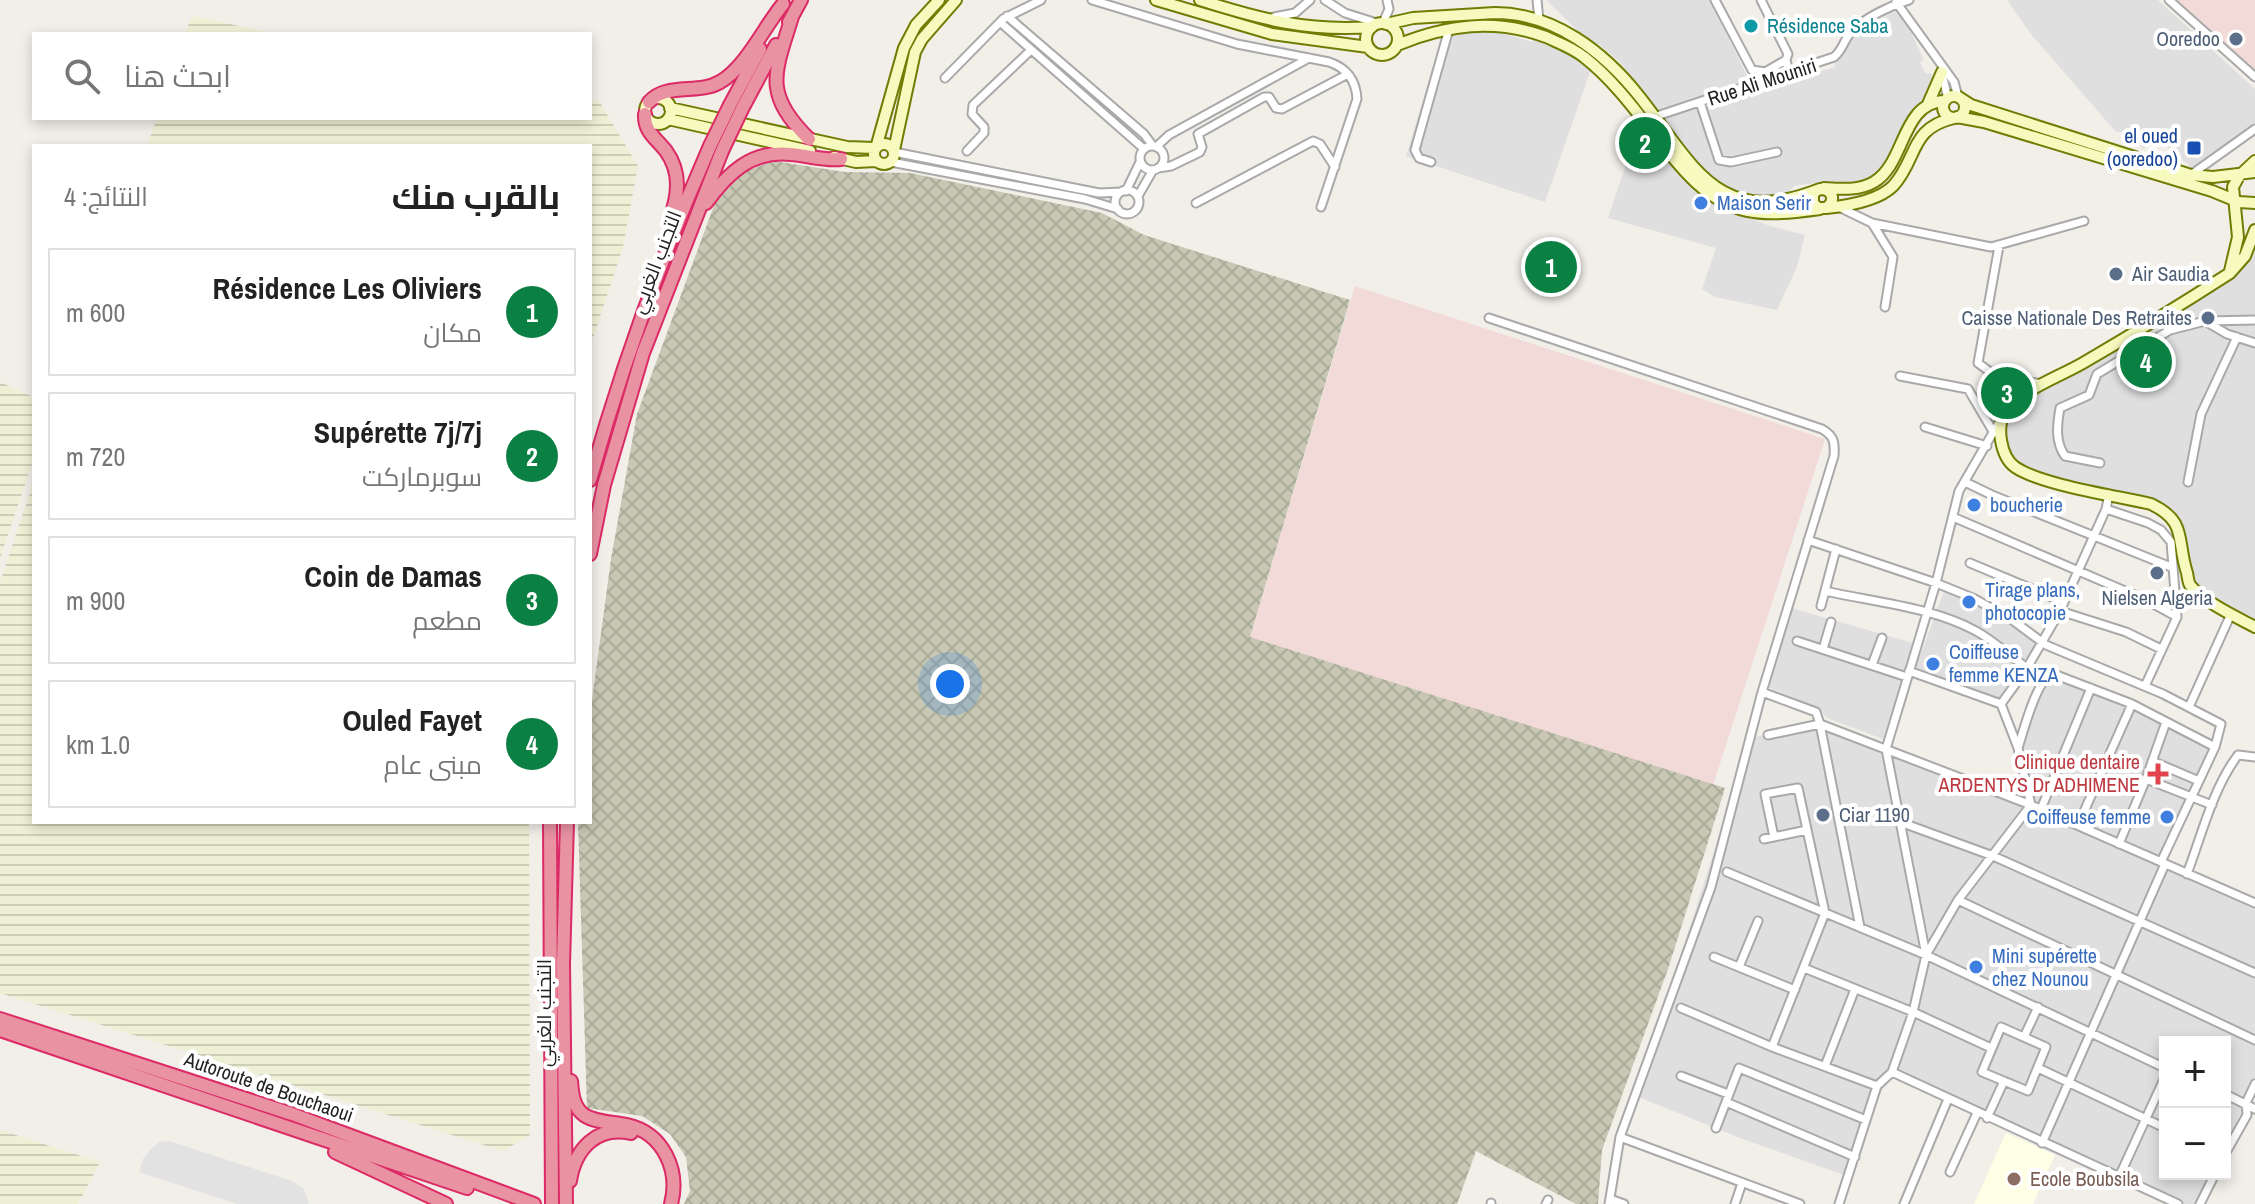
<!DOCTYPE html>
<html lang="ar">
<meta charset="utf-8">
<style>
:root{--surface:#fff;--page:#f2f2f2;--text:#222;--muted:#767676;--line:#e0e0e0;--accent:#0b8043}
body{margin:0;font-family:"Archivo Narrow",Cairo,sans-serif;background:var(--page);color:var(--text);direction:rtl}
.controls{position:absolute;right:24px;bottom:24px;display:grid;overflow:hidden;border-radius:0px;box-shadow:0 4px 12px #0003}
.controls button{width:72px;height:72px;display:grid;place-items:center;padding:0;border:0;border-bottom:2px solid var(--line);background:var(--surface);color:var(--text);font:40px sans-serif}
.you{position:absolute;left:950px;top:684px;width:28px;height:28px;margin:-20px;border:6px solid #fff;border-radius:50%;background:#1a73e8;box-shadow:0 0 0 12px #1a73e833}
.badge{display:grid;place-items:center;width:52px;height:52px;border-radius:50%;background:var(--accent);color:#fff;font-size:26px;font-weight:700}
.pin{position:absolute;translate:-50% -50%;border:4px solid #fff;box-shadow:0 2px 8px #0006}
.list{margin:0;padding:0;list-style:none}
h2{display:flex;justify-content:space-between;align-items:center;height:104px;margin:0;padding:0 32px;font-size:34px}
h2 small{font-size:26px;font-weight:400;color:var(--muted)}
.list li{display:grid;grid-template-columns:52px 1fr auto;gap:24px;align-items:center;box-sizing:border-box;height:128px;margin:0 16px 16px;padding:0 16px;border:2px solid var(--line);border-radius:0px}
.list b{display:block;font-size:30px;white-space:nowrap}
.list p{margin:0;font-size:26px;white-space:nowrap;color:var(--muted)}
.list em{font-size:26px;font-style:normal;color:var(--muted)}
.icon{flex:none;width:44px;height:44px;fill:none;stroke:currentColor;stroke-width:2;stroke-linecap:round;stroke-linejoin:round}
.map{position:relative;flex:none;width:2255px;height:1204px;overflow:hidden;direction:ltr}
.search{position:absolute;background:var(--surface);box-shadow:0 4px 12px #0003;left:32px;top:32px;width:560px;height:88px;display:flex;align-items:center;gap:20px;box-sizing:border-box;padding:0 28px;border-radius:0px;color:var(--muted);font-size:30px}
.panel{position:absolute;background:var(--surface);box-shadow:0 4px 12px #0003;left:32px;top:144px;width:560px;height:680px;border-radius:0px;direction:rtl}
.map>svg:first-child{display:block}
</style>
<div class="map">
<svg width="2255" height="1204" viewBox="0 0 2255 1204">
<defs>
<pattern id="construction-cross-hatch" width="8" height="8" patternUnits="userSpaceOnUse" patternTransform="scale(2)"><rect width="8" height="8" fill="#c7c7b4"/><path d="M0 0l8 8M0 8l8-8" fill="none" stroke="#abab9a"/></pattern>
<pattern id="farmland-rules" width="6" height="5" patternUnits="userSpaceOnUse" patternTransform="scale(2)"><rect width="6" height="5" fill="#eef0d5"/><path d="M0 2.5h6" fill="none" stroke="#ccceb7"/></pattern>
</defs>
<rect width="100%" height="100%" fill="#f2efe9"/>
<path fill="#e0dfdf" d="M1546,0H1710L1750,82L1655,111L1620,62L1600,45L1583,36Z
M2007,0H2158L2255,89V122L2222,154L2193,169L2159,139L2143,149L2129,132H2116L2030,33Z
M1900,9L1924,60L1920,62L1926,74L1931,73L1933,79L1924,104L1875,178L1847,185L1823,182L1794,186L1785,196L1747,197L1728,191L1694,166L1662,118L1835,67L1834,57L1848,36Z
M1491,30L1532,42L1533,36L1551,42L1592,66L1545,202L1406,156L1442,37Z
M1639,125L1684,177L1710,197L1739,214L1770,226L1805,235L1797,267L1777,310L1715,297L1702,289L1716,248L1608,218Z
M2255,230V626L2190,585L2180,534L2164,511L2034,477L2002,447L2004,413L2035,389L2230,273Z
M1944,591L1981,604L2036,644L1998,699L1916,667Z
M1788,607L1913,643L1883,739L1827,718L1818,708L1766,686Z
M2050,673L2214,746L2162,861L2255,901V1084L2225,1145V1042H2165V1174H2213L2202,1204H2184L1892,1070L1874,1086L1844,1175L1740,1138L1636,1096L1750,738L1820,724L2030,805L2018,747Z"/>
<path fill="#f2dad9" d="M2173,0H2255V75L2240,68L2243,61Z
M1355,286L1825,439L1713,785L1250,637Z"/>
<path fill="#ffffe5" d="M2006,1133L2055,1155L2033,1204H1974Z"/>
<path fill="url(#construction-cross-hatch)" d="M774,161L845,172L910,173L1102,213L1144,235L1350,300L1250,637L1725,788L1668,969L1602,1150L1598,1204H1576L1476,1151L1457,1204H684L690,1191L686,1157L670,1134L642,1116L587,1108L578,822H590V715L611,559L637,414L715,203L743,172Z"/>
<path fill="url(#farmland-rules)" d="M192,16L278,34H185Z
M590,100L599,101L638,166L623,247L590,347V146H147L157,118H590Z
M0,382L34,397V458L0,558Z
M34,481V822H529L530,1135L503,1151L0,993V582Z
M0,1130L100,1162L78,1204H0Z"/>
<path fill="#e2e2e2" d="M169,1141L292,1181L304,1189L309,1204H237L139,1172L143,1159L151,1149L159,1142Z"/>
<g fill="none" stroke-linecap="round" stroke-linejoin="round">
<defs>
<path id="street" d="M1092,0L1237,44L1329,62C1347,68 1356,80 1357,99L1321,207
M1325,0L1345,13L1380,24
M1537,0L1539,20
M1715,0L1752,70L1765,72L1786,60
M1761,0L1788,54L1786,60L1789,73
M2169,0L2255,77
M1896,2L1954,82L1958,97
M1007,16L1144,134L1153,146
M1274,17L1295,13L1310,0
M1000,22L1144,149
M1383,23L1389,9L1387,0
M1942,74L1948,99
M945,78L1003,19L1041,0
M1700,102L1719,160L1731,162L1777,152
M1654,117L1834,57C1843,50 1844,39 1852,31C1866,17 1890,6 1909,0
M1140 158a12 12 0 1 1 24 0a12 12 0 1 1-24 0Z
M1156,147L1169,135L1309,58
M967,151L984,133V127L972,114L973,105L1031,50
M894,152L1099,193L1121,192
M891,162L1085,199L1118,209
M1431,162L1419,158L1415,150L1449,29
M1158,168L1171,166L1200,152L1202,147L1198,134L1264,97H1269L1276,108L1282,109L1348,74
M2192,174L2255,129
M1115 202a12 12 0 1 1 24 0a12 12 0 1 1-24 0Z
M1126,191L1140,162
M1138,196L1153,170
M1196,203L1313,141L1320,144L1335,167
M1841,208L1872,223L1991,247L2084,221
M1872,223L1893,257L1885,307
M1999,246L1978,363L1997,377L2043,384
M1489,318L1822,429C1834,436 1835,442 1834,456L1762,692L1711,887L1620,1137L1609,1204
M2207,321L2255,320
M1900,376L1968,389L1994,433
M1925,427L1987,446
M2100,463L2065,456C2055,442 2057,425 2060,408L2089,395L2097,374L2170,330L2205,321L2227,334L2255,343
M1965,482L1992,495L2171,567
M2188,482L2201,414L2237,337
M2106,509L2148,523L2161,530L2171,542L2177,617L2145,686
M1953,517L2146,600L2177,617
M1808,540L1936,583L1973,598L2011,619L2046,645L2163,694L2221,724L2215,747
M1970,563L2063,602
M1825,591C1874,602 1932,607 1976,631C1994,641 2010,656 2027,668
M1821,606L1836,549
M2060,611L2126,632L2161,649
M1797,641L1907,677
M1823,649L1831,622
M1872,665L1882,638
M1909,671L2001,704L2018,748L2031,805L1958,900L1926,955
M1762,692L1816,712L1820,724L2031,805L2255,903
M2001,704L2027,668L2060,611L2106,509L2109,494
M2189,707L2231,614
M1768,735L1820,724L1860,927
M2018,748C2024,729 2036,683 2051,673L2132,704L2215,747L2161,862
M2152,761L2199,781
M2146,779L2166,722
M2041,809L2091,688
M1900,822L1993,856L2255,973
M2078,825L2132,704
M1764,839L1807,830
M2119,844L2146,779L2212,805
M1727,872L1926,955L2165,1068
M2187,874C2202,834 2213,788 2238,755L2255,757
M1958,900L2255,1040
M1714,957L1795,990
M1739,967L1758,921
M1804,968L1913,1012L1991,1048
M1681,1008L1772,1047L1877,1086
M2001,1027L2046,1047L2028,1091L1982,1072Z
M2024,1037L2038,1007
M1772,1047L1825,913L1798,788L1765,794L1774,837
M1825,1066L1855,989
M2038,1068L2165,1128
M1892,1072L1913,1012L1926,955L1886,749L1936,583L1959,491L1998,424
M1681,1076L1728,1094
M2225,1094L2255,1109
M1726,1102L1855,1157
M1987,1118L2004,1081
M1716,1128L1739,1068L1866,1120
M1620,1137L1800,1204
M2042,1143L2165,864
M2225,1154L2247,1115L2246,1103L2255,1084
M1950,1172L1977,1113
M2119,1177L2165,1077
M1610,1199L1624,1204
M1491,1204V1203
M1546,1204L1548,1200
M1735,1204L1742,1183
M1839,1204L1877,1086L1892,1072L2178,1204
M1904,1204L1948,1099
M2200,1204L2215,1174"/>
<path id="secondary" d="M1156,0L1272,34L1368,47
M1200,0C1260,19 1308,32 1372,27
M1366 39a16 16 0 1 1 32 0a16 16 0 1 1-32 0Z
M1386,24L1413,18L1495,13C1554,13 1604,52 1639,96C1694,165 1717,230 1820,189C1832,189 1837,200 1826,208H1818L1813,203V193L1820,189
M1397,45C1446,25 1495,18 1546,37C1559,43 1573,48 1584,57C1611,78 1633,107 1654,134C1679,166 1705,201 1747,211C1770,216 1797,212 1820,209
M1943 107a11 11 0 1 1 22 0a11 11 0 1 1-22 0Z
M1960,98L1971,105L2191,175L2213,177L2255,172
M645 111a13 13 0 1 1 26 0a13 13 0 1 1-26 0Z
M1928,104L1942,72
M670,108L847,147L875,148
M1957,117L1984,122L2212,191L2239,202L2255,203
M668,119L810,151
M874 154a10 10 0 1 1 20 0a10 10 0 1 1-20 0Z
M876,148L904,48L916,25L939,0
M894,150L915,52L922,39L956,0
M834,157L856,162L876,161
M1824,188C1840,189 1859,191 1874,182C1906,163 1901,102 1945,101
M1826,208C1846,206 1878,201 1893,186C1918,159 1909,128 1954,118
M2255,230L2245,256L2230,273C2182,304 2133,334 2083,363C2059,377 2024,388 2006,412C1995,426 2001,457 2015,467C2041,485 2117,496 2151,504C2188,522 2176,539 2187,573C2188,577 2188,582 2190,585C2202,601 2238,618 2255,627
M2230,271L2238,237L2233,187L2239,176L2255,161"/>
<path id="highway" d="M792,17C775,72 762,93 809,139
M789,22L801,0
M649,102C667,82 698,95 720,82C746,67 764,27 783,4
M730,105L760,49
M742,109L776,45
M645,114C644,132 656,138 666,151C682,173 678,196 670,219
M706,203C727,174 751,150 790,154C807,155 823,161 841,159
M590,480C622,365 662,255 710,146
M590,554L604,485L643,353L722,151
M550,822L552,1204
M0,1019L292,1114L534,1204
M0,1030L467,1188
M571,1081C572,1093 573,1107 584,1115C596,1123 614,1122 627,1125C663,1133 680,1170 671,1204
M335,1152L446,1204
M570,1181C575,1149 597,1125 631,1133
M566,1204L563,964L567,822"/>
</defs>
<use href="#street" stroke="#a9a9a9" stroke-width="11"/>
<use href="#secondary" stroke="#707d05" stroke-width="14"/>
<use href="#highway" stroke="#dc2a67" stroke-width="16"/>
<use href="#street" stroke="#fff" stroke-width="7"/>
<use href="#secondary" stroke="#f7fabf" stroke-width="10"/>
<use href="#highway" stroke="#e892a2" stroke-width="12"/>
<defs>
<path id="highway-bridge" d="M710,146L730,105
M722,151L742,109"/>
</defs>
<use href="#highway-bridge" stroke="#dc2a67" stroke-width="16" stroke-linecap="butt"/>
<use href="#highway-bridge" stroke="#e892a2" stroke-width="12"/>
</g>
<circle fill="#0f9aa8" stroke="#fff" stroke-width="3" cx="1751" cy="26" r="8"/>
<g fill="#5c6f8a" stroke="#fff" stroke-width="3">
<circle cx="2236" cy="39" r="8"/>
<circle cx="2116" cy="274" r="8"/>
<circle cx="2208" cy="318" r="8"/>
<circle cx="2157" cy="573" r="8"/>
<circle cx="1823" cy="815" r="8"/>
</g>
<rect fill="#1a4fb4" stroke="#fff" stroke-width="3" x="2186" y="140" width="16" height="16" rx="4"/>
<g fill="#3f7fe0" stroke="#fff" stroke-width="3">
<circle cx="1701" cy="203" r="8"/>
<circle cx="1974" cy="505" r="8"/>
<circle cx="1969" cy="602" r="8"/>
<circle cx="1933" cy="664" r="8"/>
<circle cx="2167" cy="817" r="8"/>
<circle cx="1976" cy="967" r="8"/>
</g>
<path fill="#e0444e" stroke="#fff" stroke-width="3" d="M2154 762h8v8h8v8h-8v8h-8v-8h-8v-8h8z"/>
<circle fill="#8d6e63" stroke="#fff" stroke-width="3" cx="2014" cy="1179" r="8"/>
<g text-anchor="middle" stroke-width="8" stroke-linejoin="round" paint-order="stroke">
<g font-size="20" fill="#0d838f" stroke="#fff" text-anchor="start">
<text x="1767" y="33">Résidence Saba</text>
</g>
<g font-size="20" fill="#4e5e75" stroke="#fff" text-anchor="end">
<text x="2220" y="46">Ooredoo</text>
<text x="2132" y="281" text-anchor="start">Air Saudia</text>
<text x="2192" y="325">Caisse Nationale Des Retraites</text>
<text x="2157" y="605" text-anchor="middle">Nielsen Algeria</text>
<text x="1839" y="822" text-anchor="start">Ciar 1190</text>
</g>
<g font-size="20" fill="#222" stroke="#fff">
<text transform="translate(1762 82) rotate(-18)" y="7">Rue Ali Mouniri</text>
<text transform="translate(656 262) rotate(-69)" y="7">التجنب الغربي</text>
<text transform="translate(544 1013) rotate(-90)" y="7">التجنب الغربي</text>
<text transform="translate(269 1087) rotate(19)" y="7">Autoroute de Bouchaoui</text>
</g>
<g font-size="20" fill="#164399" stroke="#fff" text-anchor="end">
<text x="2178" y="143">el oued<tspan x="2178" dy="23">(ooredoo)</tspan></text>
</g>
<g font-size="20" fill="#366cbe" stroke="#fff" text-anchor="start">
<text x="1717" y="210">Maison Serir</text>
<text x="1990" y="512">boucherie</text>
<text x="1985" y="597">Tirage plans,<tspan x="1985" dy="23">photocopie</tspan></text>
<text x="1949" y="659">Coiffeuse<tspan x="1949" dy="23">femme KENZA</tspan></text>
<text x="2151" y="824" text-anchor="end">Coiffeuse femme</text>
<text x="1992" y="963">Mini supérette<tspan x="1992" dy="23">chez Nounou</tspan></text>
</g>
<g font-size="20" fill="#be3a42" stroke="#fff" text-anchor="end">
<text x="2140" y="769">Clinique dentaire<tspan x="2140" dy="23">ARDENTYS Dr ADHIMENE</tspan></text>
</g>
<g font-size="20" fill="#785e54" stroke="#fff" text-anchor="start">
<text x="2030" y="1186">Ecole Boubsila</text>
</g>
</g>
</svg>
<div class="controls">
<button>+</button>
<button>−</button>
</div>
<div class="you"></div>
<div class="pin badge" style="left:1551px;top:267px">1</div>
<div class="pin badge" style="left:1645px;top:143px">2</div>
<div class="pin badge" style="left:2007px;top:393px">3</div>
<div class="pin badge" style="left:2146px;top:362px">4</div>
<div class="search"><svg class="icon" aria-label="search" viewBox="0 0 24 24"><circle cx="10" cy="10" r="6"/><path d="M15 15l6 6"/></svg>ابحث هنا</div>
<section class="panel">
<h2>بالقرب منك<small>النتائج: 4</small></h2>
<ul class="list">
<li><span class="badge">1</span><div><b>Résidence Les Oliviers</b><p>مكان</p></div><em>600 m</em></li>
<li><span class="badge">2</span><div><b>Supérette 7j/7j</b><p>سوبرماركت</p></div><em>720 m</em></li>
<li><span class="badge">3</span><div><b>Coin de Damas</b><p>مطعم</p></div><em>900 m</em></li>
<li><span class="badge">4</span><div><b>Ouled Fayet</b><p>مبنى عام</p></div><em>1.0 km</em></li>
</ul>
</section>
</div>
